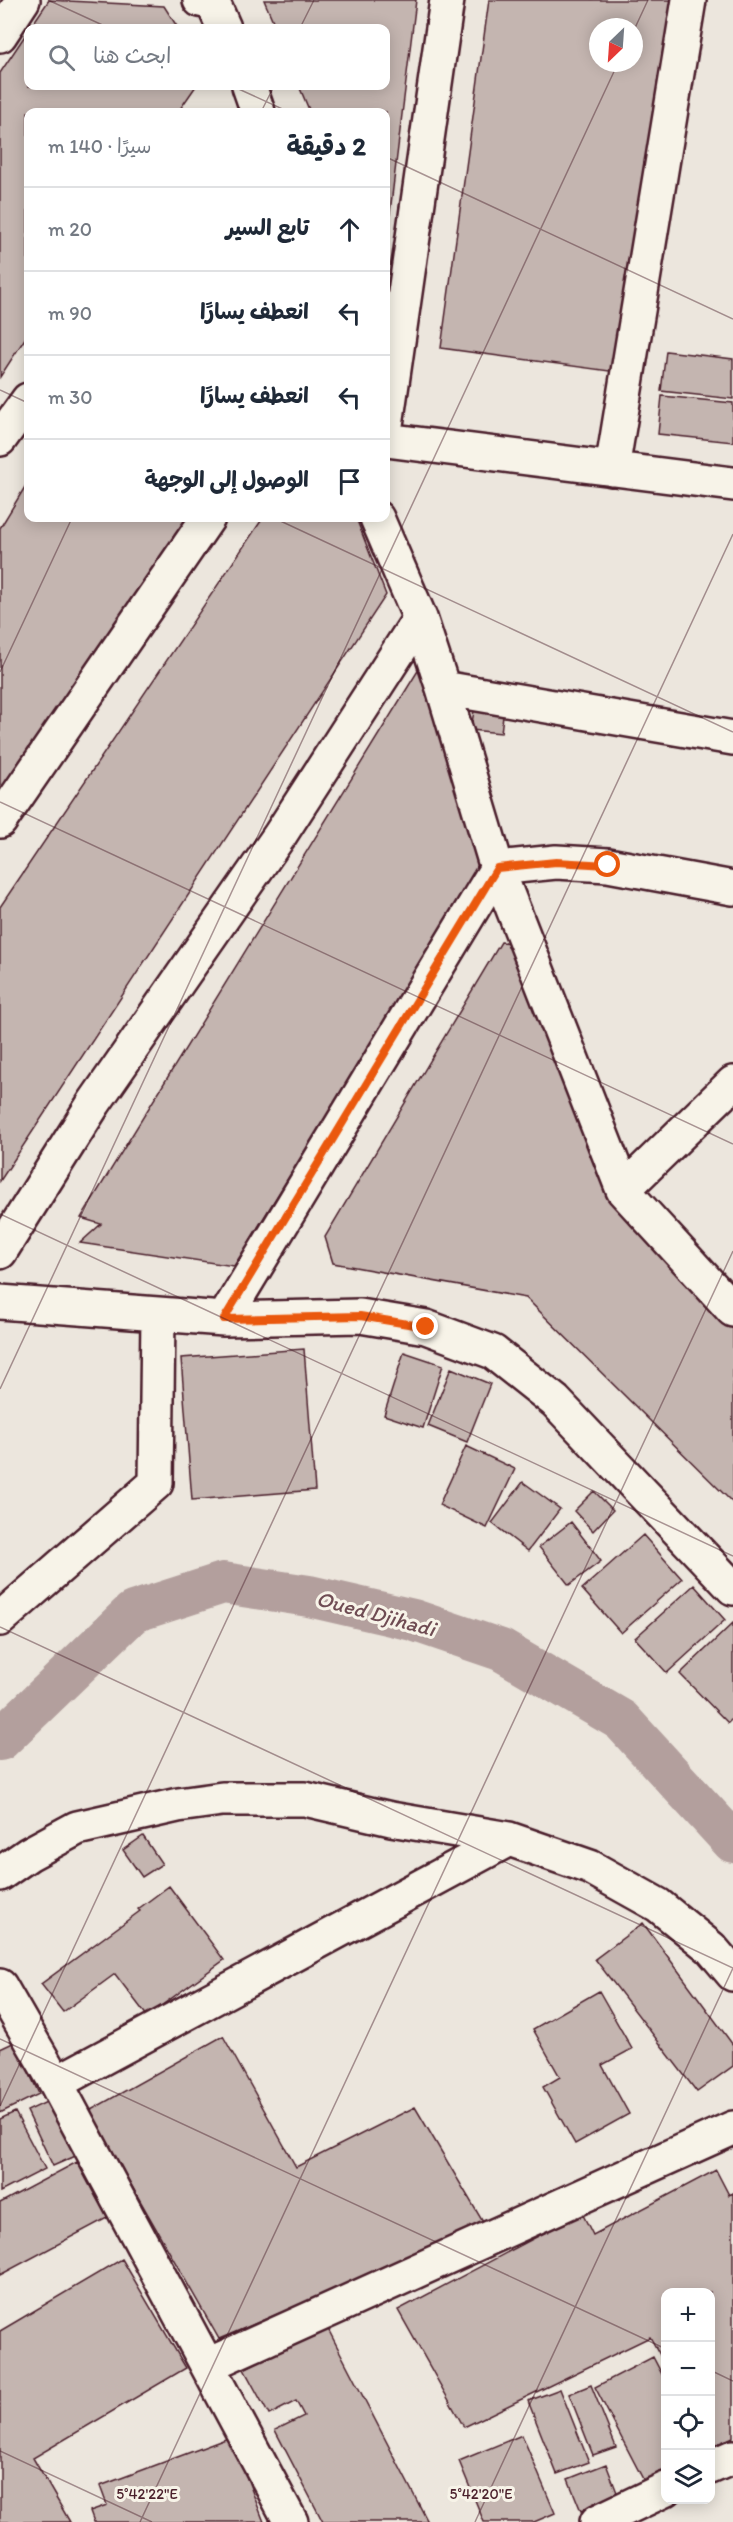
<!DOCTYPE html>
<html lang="ar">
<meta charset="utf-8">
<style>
:root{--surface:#fff;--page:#f6f6f7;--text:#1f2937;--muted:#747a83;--line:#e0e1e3}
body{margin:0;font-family:Itim,"Playpen Sans Arabic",sans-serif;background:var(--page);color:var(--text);direction:rtl}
.controls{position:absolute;right:18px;bottom:18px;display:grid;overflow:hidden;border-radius:12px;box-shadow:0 3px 15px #0003}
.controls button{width:54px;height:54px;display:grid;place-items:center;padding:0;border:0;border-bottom:2px solid var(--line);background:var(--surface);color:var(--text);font:30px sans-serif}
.compass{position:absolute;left:589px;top:18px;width:54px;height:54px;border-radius:50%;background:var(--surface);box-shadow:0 3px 15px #0003;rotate:205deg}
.stop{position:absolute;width:18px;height:18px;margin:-14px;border:4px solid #ea580c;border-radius:50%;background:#fff}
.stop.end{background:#ea580c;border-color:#fff;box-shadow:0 2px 6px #0008}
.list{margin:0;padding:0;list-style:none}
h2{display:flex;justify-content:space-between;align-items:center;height:78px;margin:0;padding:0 24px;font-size:26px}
h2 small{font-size:20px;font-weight:400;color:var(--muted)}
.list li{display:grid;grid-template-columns:39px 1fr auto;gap:18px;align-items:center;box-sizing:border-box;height:84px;padding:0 24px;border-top:2px solid var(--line)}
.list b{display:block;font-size:22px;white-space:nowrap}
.list em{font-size:20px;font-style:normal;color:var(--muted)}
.icon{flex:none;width:33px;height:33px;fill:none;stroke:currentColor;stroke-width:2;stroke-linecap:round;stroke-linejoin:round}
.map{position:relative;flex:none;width:733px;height:2522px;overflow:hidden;direction:ltr}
.search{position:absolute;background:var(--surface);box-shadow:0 3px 15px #0003;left:24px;top:24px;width:366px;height:66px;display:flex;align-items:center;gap:15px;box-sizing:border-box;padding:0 21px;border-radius:12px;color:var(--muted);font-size:22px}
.panel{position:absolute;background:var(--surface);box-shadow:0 3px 15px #0003;left:24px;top:108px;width:366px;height:414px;border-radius:12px;direction:rtl}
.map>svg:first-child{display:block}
</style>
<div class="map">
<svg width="733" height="2522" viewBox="0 0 733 2522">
<rect width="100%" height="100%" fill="#ece6dd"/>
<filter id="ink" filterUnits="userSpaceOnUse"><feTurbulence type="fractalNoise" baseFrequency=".0167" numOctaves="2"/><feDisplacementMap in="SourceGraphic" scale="12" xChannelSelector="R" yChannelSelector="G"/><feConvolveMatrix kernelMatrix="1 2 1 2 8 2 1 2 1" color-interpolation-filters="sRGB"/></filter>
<g filter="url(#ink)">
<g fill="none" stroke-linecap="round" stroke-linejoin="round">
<path stroke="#b39f9d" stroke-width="42" d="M0,1740L133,1612L223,1583L309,1596L413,1620L501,1650L621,1720L733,1842"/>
</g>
<path fill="#c4b5b0" stroke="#4a1f2b" stroke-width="1.5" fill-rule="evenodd" d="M49,0L164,6L178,28H30Z
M264,0H416L386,245V112H310L299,86H386V28H276Z
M489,0H675L624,373L441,348ZM598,27H634V63H598Z
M28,31V86H196L178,112H28V334L0,377V73Z
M666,351L733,359V399L661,391Z
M662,396L733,403V442L658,434Z
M28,482V518H197L0,817V528Z
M263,518H356L386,595L0,1181V907Z
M419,669L484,862L234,1266L80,1243L101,1224L81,1218Z
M475,704L504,707L501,733L471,730Z
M501,942L536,945L614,1186L733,1326V1503L526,1298L333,1263L325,1237Z
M304,1349L315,1490L192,1500L181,1358Z
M404,1352L443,1365L423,1428L384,1415Z
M451,1368L490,1384L467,1442L428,1426Z
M466,1446L515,1469L487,1528L439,1505Z
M523,1482L560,1509L528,1551L492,1523Z
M594,1491L613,1510L593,1531L574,1511Z
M571,1522L601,1561L569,1585L539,1547Z
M643,1535L682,1579L621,1633L582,1589Z
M694,1585L725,1620L667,1673L635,1638Z
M733,1623V1718L728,1723L680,1674Z
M143,1836L162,1864L142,1877L123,1850Z
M169,1886L224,1960L147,2016L115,1974L63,2012L41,1984L140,1911L138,1909Z
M643,1923L733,2045V2066L697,2092L595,1959Z
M599,1991L632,2049L602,2065L629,2114L575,2144L543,2087L560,2077L533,2029Z
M223,2036L296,2167L415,2107L486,2227L446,2242L219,2339L89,2111Z
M15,2042L39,2094L0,2113V2049Z
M55,2098L80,2154L53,2166L27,2111Z
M15,2112L45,2169L0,2192V2119Z
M77,2162L107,2218L0,2275V2203Z
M716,2170L729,2195L733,2193V2437L710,2448V2292H666V2366L650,2337L464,2427L398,2310L582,2213L593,2235Z
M122,2259L186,2368L33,2458L70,2522H0V2331Z
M327,2327L428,2522H323L275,2430L304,2416L296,2401L269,2415L244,2369Z
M653,2357L666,2382V2470L644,2481L595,2387Z
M591,2385L616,2447L593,2455L569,2394Z
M560,2389L589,2462L557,2474L528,2401Z
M522,2435L555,2513L534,2522H484L459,2461Z
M231,2437L264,2522H94L90,2511L107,2505L100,2486Z
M606,2464L618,2495L581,2511L568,2479Z"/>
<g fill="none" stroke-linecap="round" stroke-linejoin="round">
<defs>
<path id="minor" d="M200,0L213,3L224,28
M0,35L23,0
M249,86L258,112
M386,425L447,0
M0,439L28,400
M386,440L733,484
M612,469L689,0
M377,518L420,618L443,688L733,738
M443,688L497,868L623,1190L733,1310
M0,821L208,518
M623,1190L733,1083
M0,1252L94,1103L280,835L420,618
M0,1302L224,1319L360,1316L426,1327L493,1352L555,1401L733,1588
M224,1319L497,868L556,862L608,865L733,888
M0,1619L156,1483L158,1315
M0,1874L29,1854L77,1828L178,1805L222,1799H305L391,1819L509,1839L590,1867L658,1905L711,1948L733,1974
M0,1986L56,2083L291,2522
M56,2083L509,1839
M208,2365L733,2128
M710,2467L733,2457
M597,2522L666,2489"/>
</defs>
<use href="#minor" stroke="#4a1f2b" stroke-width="38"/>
<use href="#minor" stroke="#f7f3e8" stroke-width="33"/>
</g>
</g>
<g fill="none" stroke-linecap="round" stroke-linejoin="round" filter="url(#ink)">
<path stroke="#ea580c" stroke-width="8" d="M426,1327L360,1316L224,1319L497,868L556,862L608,865"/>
</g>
<path fill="none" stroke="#4a1f2b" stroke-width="1.5" stroke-opacity="0.45" d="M48,0L109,28M300,28L314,0M634,30L648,0M232,86L289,112M261,112L274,86M386,157L733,319M0,390L28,403M274,518L733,732M0,672L72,518M0,802L733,1144M0,1214L733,1556M0,1389L618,63M0,1627L733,1968M0,2039L666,2349M0,2106L733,534M710,2370L733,2381M0,2451L152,2522M140,2522L733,1251M475,2522L733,1968"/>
<g text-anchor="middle" stroke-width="6" stroke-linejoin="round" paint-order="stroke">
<g font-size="22" font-style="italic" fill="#6f4c53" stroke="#f7f3e8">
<text transform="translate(376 1613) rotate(15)" y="8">Oued Djihadi</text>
</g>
</g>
<g font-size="15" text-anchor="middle" fill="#4a1f2b" stroke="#f7f3e8" stroke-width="6" stroke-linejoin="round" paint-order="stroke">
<text x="147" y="2499">5°42'22"E</text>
<text x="481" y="2499">5°42'20"E</text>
</g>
</svg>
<div class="controls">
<button>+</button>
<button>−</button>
<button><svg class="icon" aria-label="locate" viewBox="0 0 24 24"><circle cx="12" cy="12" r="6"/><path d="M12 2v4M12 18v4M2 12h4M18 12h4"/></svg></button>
<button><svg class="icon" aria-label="layers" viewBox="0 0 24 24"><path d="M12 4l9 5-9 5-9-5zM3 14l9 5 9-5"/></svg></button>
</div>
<svg class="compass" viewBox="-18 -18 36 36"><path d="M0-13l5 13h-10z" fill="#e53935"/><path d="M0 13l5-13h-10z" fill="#747a83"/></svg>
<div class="stop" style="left:608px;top:865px"></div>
<div class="stop end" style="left:426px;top:1327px"></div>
<div class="search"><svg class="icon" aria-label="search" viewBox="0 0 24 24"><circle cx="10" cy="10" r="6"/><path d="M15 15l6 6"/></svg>ابحث هنا</div>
<section class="panel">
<h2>2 دقيقة<small>سيرًا · 140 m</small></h2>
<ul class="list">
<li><svg class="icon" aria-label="ahead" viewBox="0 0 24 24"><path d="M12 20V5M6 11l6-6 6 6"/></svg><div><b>تابع السير</b></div><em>20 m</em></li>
<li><svg class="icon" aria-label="left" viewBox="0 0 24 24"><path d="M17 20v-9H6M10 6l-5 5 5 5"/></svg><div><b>انعطف يسارًا</b></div><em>90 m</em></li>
<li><svg class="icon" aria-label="left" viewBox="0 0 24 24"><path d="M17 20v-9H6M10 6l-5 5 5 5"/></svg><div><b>انعطف يسارًا</b></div><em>30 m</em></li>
<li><svg class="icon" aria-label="arrive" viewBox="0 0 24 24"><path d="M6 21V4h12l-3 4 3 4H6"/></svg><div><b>الوصول إلى الوجهة</b></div></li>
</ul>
</section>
</div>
